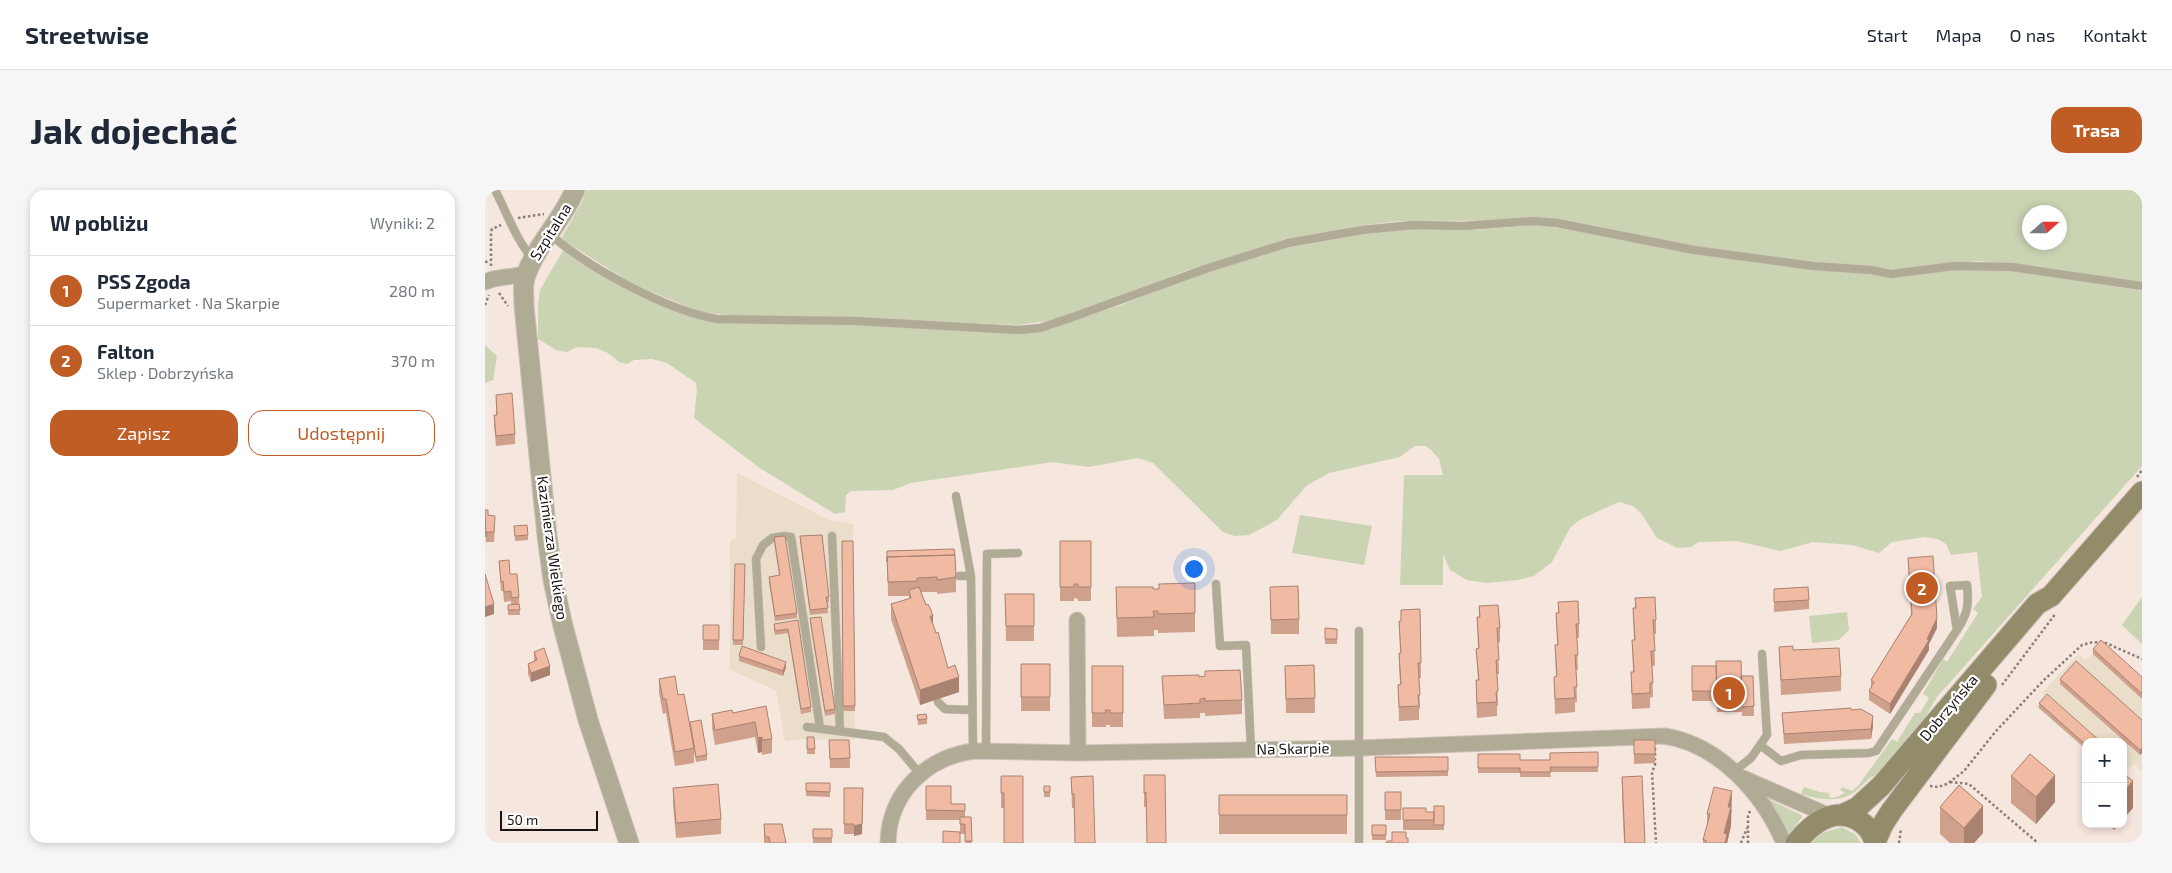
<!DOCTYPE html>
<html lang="pl">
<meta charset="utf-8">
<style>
:root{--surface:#fff;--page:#f6f6f7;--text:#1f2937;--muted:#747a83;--line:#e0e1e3;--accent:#c05d24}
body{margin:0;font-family:"Exo 2",sans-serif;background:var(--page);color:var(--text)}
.controls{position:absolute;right:15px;bottom:15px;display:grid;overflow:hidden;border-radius:10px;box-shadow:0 2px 8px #0003}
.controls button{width:45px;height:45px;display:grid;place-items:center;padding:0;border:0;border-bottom:1px solid var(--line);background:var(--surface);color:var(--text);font:25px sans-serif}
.compass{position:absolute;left:1537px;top:15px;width:45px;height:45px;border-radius:50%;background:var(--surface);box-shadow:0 2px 8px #0003;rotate:69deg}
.scale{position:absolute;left:15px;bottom:12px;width:98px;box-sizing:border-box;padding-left:5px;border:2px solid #1a1512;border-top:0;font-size:14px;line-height:18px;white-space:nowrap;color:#1a1512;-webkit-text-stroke:4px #fff;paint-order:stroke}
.you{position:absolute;left:708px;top:378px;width:18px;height:18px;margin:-12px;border:4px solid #fff;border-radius:50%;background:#1a73e8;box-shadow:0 0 0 8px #1a73e833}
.badge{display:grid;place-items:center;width:32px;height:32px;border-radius:50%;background:var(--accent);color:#fff;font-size:16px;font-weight:700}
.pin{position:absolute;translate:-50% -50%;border:2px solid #fff;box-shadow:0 1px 5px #0006}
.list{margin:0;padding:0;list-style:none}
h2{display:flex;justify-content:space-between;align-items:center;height:65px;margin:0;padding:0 20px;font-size:21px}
h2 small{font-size:16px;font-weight:400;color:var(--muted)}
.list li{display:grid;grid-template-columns:32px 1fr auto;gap:15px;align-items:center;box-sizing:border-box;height:70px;padding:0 20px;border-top:1px solid var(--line)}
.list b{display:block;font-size:19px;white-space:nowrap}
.list p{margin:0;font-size:16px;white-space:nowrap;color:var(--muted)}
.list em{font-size:16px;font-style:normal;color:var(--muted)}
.actions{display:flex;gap:10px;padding:15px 20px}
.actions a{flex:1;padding:11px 0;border:1px solid var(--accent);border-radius:15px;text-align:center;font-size:18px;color:var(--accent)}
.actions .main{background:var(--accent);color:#fff}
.map{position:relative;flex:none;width:1657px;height:653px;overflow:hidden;border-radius:15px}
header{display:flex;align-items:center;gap:30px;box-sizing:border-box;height:70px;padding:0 25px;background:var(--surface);border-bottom:1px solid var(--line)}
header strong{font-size:24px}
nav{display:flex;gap:28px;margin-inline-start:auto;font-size:18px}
.intro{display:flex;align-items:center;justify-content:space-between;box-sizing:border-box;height:120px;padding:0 30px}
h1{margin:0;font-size:35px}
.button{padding:12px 22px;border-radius:15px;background:var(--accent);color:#fff;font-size:18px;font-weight:700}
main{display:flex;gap:30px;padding:0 30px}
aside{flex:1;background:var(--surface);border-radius:15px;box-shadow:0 2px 8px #0003}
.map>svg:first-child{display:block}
</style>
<header>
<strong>Streetwise</strong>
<nav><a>Start</a><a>Mapa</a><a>O nas</a><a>Kontakt</a></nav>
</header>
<div class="intro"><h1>Jak dojechać</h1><a class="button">Trasa</a></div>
<main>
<aside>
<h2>W pobliżu<small>Wyniki: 2</small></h2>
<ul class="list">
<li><span class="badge">1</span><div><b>PSS Zgoda</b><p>Supermarket · Na Skarpie</p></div><em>280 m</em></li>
<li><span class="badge">2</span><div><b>Falton</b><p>Sklep · Dobrzyńska</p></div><em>370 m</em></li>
</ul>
<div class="actions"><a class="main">Zapisz</a><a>Udostępnij</a></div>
</aside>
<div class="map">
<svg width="1657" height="653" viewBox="0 0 1657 653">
<rect width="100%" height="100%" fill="#f5e6de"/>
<path fill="#eadeca" d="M252,283L344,330L368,334L370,550L318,549L300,551L291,500L245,480V351L251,348Z
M1616,455L1657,492V581L1649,574L1638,585V552H1601V561L1552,517L1561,507L1557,503L1593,464L1601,471Z"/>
<path fill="#cad4b3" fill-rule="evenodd" d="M101,0H1657V94L1578,80L1494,71L1419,80L1344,74L1209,56L1072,30L916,31L880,35L802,49L697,82L625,111L569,130L534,135L350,127L242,125L215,122L148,94L81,52L77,47L98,10ZM1544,22H1574V52H1544Z
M1053,35L1395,86L1415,87L1484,78L1528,80L1657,101V276L1452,507L1439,529L1389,586C1381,589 1378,596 1371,601C1356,613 1333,610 1316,604L1319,597L1335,602L1344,603L1345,608L1352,607L1360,603L1355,600L1357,597L1367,601L1373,596L1407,549L1412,552L1430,523H1435L1444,508L1438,504L1458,469L1462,472L1493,423L1488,419L1497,407L1492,362L1466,365L1461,354L1453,349L1440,347L1407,352L1394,363L1367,355L1328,352L1295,361L1252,351L1213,352L1206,357L1193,358L1172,348L1156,323L1148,316L1134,312L1094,330L1085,338L1067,372L1049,386L1033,390L1001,393L982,390L965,380L958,364V395H915L919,285H958L954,269L946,260L941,256H930L915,267L844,283L821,296L792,330L764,345L750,346L738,342L668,273L653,268L604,277L568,272L426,293L408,300L366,301L361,305L360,322L350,324L276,279L209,228L212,199L211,193L182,173L167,169L149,170L142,174L134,172L123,163L111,158L92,157L82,162L71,160L53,149V114L55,100L79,59C126,88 175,124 230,132L370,134L492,141L560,140L636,115L728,79L800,58L905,39L953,38L990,40Z
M0,155L12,166L8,190L0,193Z
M815,325L887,336L879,375L807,363Z
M1657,407V454L1637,435Z
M1362,422L1364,440L1354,450L1327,453L1324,426Z
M1281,608L1318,626L1304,644H1301Z
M1357,637L1371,645L1376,653H1326L1337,643Z"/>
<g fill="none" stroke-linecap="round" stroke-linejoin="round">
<defs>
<path id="service" d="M10,0C22,23 31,50 48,69
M65,44C103,78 183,121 232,129L371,131L535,140L555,138L585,128L723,78L803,53L877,40L929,35L978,36L1049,31L1072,33L1209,60L1328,76L1386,80L1406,84L1469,76L1527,77L1657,96
M471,306L486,386L488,561
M347,346L355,541
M474,386H486
M731,394L735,456L761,455L766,560
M874,441V653
M276,457L271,369L278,355L287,348L299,346L306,347L335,538
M453,512L460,519L487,520
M322,537L399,547L414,559L435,584
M1275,555L1296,571L1316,565L1384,563L1391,561L1472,440C1483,423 1484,415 1482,395L1465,396L1472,440
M501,561L502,364L533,363
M1248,582L1266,568L1282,545L1277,464"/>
<path id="minor" d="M0,92L8,89L41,84
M592,430L593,563
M1258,588L1345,626
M403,653C404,603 441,568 488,561L593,563L875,558L1179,546C1234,554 1278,604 1299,653"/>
<path id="tertiary" d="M90,0C77,31 52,54 41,85C37,94 39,105 39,116L62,346L68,390L77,432L103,530L144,653"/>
<path id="secondary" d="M1357,625L1372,618L1396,596L1552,414L1566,406L1657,302
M1390,652L1398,634L1407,620L1501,495
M1311,653C1319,643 1329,633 1341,628C1362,619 1385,632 1390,653"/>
</defs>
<use href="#service" stroke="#cec0b9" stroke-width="9"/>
<use href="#minor" stroke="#cec0b9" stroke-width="17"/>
<use href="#tertiary" stroke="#cec0b9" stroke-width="21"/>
<use href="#secondary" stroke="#cec0b9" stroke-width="23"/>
<path stroke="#887e78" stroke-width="2.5" stroke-dasharray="2.5 2.5" stroke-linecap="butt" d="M33,28L59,24
M0,72L5,71
M6,76V42L7,39L16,35
M14,103L23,116
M0,115L4,105
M1652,287L1657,280
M1517,495L1571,423
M1170,558V575L1167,582L1171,653
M1465,592L1484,594L1553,653
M1445,596L1453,597L1462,594L1479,581L1511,541L1559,490L1597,455L1608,452L1621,453L1657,469
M1256,653L1262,638
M1263,653V626L1265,621
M1414,653L1416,639"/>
<use href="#service" stroke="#afab94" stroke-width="8"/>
<use href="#minor" stroke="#afab94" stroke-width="15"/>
<use href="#tertiary" stroke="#afab94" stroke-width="19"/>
<use href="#secondary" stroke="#928c6a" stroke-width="21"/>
</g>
<path fill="#cfa08c" d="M11,205L30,244V254L11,256L9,235V225H11Z
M0,320L10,336L9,352H1V357Z
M29,336L43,345V350L30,351Z
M315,346L344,407V412H342L343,423L325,425L315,351Z
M289,347L312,423V428L290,431L284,392V387L294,385L289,352Z
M357,351H368L370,521H358Z
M575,351H606V411H593V409L589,408V411H575Z
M402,361L471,387V402L452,404V402H436L463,478L474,502L435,515L406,429V414L424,409V406H403Z
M1423,368L1452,438L1444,454V460L1405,524L1384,510V501L1386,497V490L1426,425Z
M14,371L25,384L34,407L35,425H23V415H26V411L19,412L18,401H16Z
M250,374H260L258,455H248Z
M631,397L668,399L710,423V442L673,443V440H669V446L632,447Z
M785,397L814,429V444H786Z
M1289,399L1324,410V419L1289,422Z
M520,404H549V451H521Z
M1150,408L1171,430V444H1169L1170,476H1167L1168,507L1165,508V518L1147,519L1146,482H1148L1147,450H1149L1148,418H1150Z
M1073,412L1094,434V448H1092L1093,480H1091L1092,512H1090V522L1070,524L1069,487H1071L1070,455H1072L1071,423H1073Z
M994,416L1015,438V452L1013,453L1014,484H1012L1013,516H1012V526L992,528L991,505V490H993L991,459L993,458L992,427H994Z
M935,419L936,488H934L935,519H934V530L914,531L913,495L915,494L914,477V463H915L914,431H916V420Z
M325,428L350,519V524L340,526L325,433Z
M313,430L326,517V522L316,524L303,443L290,445L289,439V434Z
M218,435H234V460H218Z
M840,438L852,439V454H840Z
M1294,457L1308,460L1356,486V501L1296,505Z
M1608,459L1657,487V509L1608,464Z
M49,462L65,485L46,492L43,484V474L49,471Z
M254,466L301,477L298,486L254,471Z
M536,474H565V521H536Z
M829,475L830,523H801L800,476Z
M607,476H638V537H625V535H621V537H607Z
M1207,476L1256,486H1268L1269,526H1257V520V522H1232V511H1207Z
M677,486L714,487L757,510V524L720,526V523H715V528L679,529Z
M174,489L193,505L205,536L222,565V570L211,572L209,561V573L190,576L181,523L178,524L174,503Z
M1575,489L1657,530V563L1655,565L1575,494Z
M1554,513L1601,552V559L1554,518Z
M281,516L287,549V563L277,565V562L273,563L270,547L230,555L227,538V524L248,523Z
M1366,520L1388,536L1386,549L1299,554L1297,523Z
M432,525L442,529V534L433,535Z
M322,547H329L330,564H322Z
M344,550H364L365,578H345Z
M1149,550H1170V573L1149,574Z
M1113,562V582H1065L1066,587H1035V583H993V564L1035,570H1065Z
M890,567H963V586L891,587Z
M659,585H680L661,617H659Z
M516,586H538L519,618H516Z
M1526,586L1570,612L1551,634L1526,613Z
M586,587L610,653H590L589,618H587Z
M1137,587L1160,653H1139L1137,606Z
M321,593H345V607L321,606Z
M441,596L466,614H480V627H486L487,653H480V644H475V630H441Z
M559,596H565V607H559Z
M188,598L236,629V644L191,648L188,613Z
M359,598L377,644L369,646V644H359Z
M900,602H916V630H900Z
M734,605H862V644H734Z
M959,616V640H918V618L941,622H949Z
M1455,617L1498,643L1489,653H1465L1455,644Z
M1247,620L1246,624V636L1242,653H1218V650L1222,636V624Z
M279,634L301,653H279Z
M1622,634H1634L1629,640Z
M887,635H901V650H887Z
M347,639V653H328V648Z"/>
<path fill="#a98272" d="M9,414V424L0,427V417Z
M445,426H448V440Z
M1452,428V438L1444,454V460L1405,524V514L1442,449Z
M301,472V477L298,486V481Z
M65,476V485L46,492V483Z
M474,487V502L435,515V500Z
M1388,526V536L1386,549V539Z
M277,547V562L273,563V548Z
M1657,558V563L1655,565V560Z
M1570,585V612L1551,634V607Z
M1648,591V618L1638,629V602Z
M378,598L377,644L369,646V636Z
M1247,601L1246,636L1242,653H1239V643L1243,617Z
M1498,616V643L1489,653H1479V638Z
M1629,634H1634L1629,640Z"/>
<path fill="#f1baa3" stroke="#a98272" d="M27,203L30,244L11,246L9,225H12L11,205Z
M0,320H3V325L10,326L9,342H1V347Z
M42,335L43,345L30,346L29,336Z
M337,345L344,407H341L343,418L325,420L315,346Z
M300,346L312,423L290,426L284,387L295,385L289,347Z
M357,351H368L370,516H358Z
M575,351H606V397H593V394H589V397H575Z
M469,359L470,365L402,367V372V361Z
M470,365L471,387L452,390V387L432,388V391L403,392L402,367Z
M1448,366L1452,428L1442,449L1444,450L1405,514L1384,501L1389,492L1386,490L1427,424L1423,368Z
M24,370L25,384H32L34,407L26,408V401L19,402L18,391L16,392L14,371Z
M250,374H260L258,450H248Z
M0,384L9,414L0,417Z
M710,393V423L673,424V421H668L669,427L632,428L631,397H668V399H674V394Z
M813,396L814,429L786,430L785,397Z
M434,397L441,415L443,414L446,420L448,426H445L451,443L453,442L463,478L470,475L474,487L435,500L406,414L426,408L424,400Z
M1323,397L1324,410L1289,412V399Z
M520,404H549V436H521Z
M1170,407L1171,430H1168L1170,461H1166L1168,493H1165V503L1147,504L1146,482H1149L1147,450H1150L1148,418H1151L1150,408Z
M1093,411L1094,434H1091L1093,465H1090L1092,497H1089L1090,508L1070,509L1069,487L1072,486L1070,455H1073L1071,423H1074L1073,412Z
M34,414L35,420H23V415Z
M1013,415L1015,438H1012L1014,470H1011L1013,501L1011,502L1012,512L992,513L991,490H994L991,459L994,458L992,427H995L994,416Z
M935,419L936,473H933L935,505H933L934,516L914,517L913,495L916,494L914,463H916L914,431H916V420Z
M336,427L350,519L340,521L325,428Z
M313,430L326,517L316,519L303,439L290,441L289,434Z
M218,435H234V450H218Z
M840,438L852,439V449H840Z
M1616,450L1657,487V504L1608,459Z
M257,456L301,472L298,481L254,466Z
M1308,456V460L1354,458L1356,486L1296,490L1294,457Z
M59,458L65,476L46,483L43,474L52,470L49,462Z
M1231,471H1256L1257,507L1232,508Z
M1591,471L1657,530V558L1655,560L1575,489Z
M536,474H565V507H536Z
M829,475L830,508L801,509L800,476Z
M607,476H638V523H625V520H620L621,523H607Z
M1207,476H1231L1232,501H1207Z
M755,480L757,510L720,511V508L715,509V513L679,515L677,486L714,485V487L720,486V481Z
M190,486L193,505L199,504L209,558L190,562L181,509H178L174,489Z
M1256,486H1268L1269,516L1257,517Z
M1562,504L1616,552H1601V555L1554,513Z
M281,516L287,549L277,550V547L273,548L270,532L230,540L227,524L247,520L248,523Z
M1366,518V520L1376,519L1388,526L1386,539L1299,544L1297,523Z
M441,524L442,529L433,530L432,525Z
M216,530L222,565L211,567L205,532Z
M322,547H329L330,559H322Z
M344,550H364L365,568L345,569Z
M1149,550H1170V564H1149Z
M1113,562V577H1065L1066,582H1035V578H993V564H1035V570H1065V563Z
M1545,564L1570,585L1551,607L1526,586Z
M890,567H963V581L891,582Z
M1638,583L1648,591L1638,602Z
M659,585H680L681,653H662L661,602L659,603Z
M516,586H538V653H519V603H516Z
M608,586L610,653H590L589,604H587L586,587Z
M1157,586L1160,653H1140L1137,587Z
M321,593H345V602L321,601Z
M233,594L236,629L191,633L188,598Z
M1474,595L1498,616L1479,638L1455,617Z
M441,596H466V614H480V621L441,620Z
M559,596H565V602H559Z
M1229,597L1247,601L1243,617H1246L1239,643L1242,644L1240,653H1221V650H1218L1225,624H1222Z
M359,598H378L377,634L369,636V634H359Z
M900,602H916V620H900Z
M734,605H862V625H734Z
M949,616H959V635H949Z
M918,618H941V622H949V630H918Z
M475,627H486L487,651H480V634H475Z
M279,634H297L301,653H285L284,647H280Z
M887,635H901V645H887Z
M328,639H347V648H328Z
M458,641L475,642V653H458Z
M907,642H921V648H923V653H901L902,651H907Z"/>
<g text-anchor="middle" stroke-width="4.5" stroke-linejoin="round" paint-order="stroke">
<g font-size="15" fill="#1a1512" stroke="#fff">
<text transform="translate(66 42) rotate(-58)" y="5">Szpitalna</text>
<text transform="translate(67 358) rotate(82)" y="5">Kazimierza Wielkiego</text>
<text transform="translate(1464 518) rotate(-50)" y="5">Dobrzyńska</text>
<text transform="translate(808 559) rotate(-1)" y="5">Na Skarpie</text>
</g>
</g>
</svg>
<div class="controls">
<button>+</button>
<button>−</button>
</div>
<svg class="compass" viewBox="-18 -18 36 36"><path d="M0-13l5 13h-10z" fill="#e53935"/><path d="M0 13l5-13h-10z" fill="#747a83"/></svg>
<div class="scale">50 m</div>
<div class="you"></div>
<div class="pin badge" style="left:1244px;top:503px">1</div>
<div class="pin badge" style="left:1437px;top:398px">2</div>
</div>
</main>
